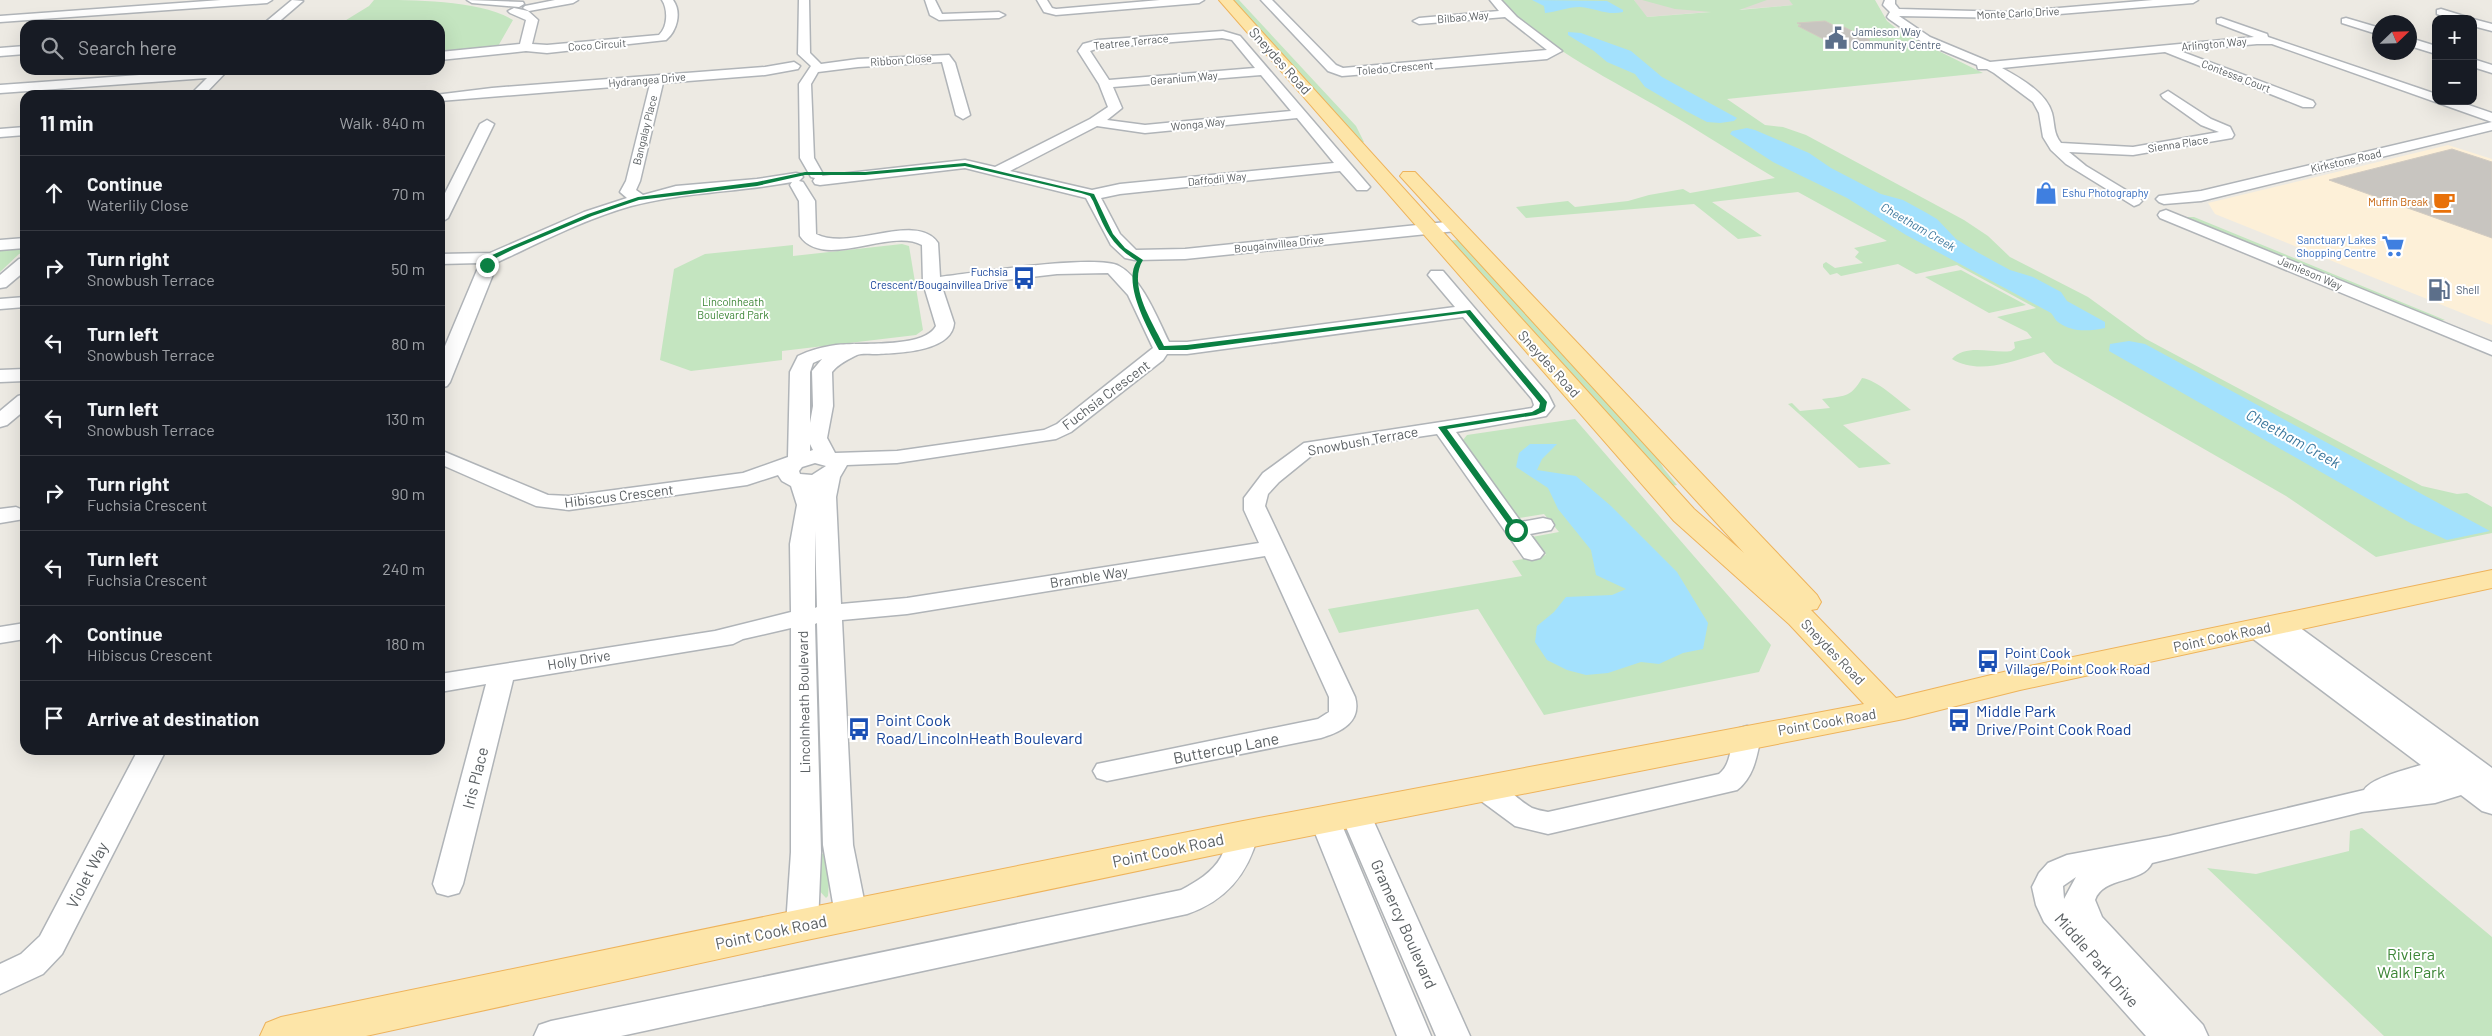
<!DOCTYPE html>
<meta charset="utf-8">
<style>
:root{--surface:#171b24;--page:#20242c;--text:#f1f3f6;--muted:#9ea1a6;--line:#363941}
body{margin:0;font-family:Barlow,sans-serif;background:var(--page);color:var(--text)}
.controls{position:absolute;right:15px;top:15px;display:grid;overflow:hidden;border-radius:10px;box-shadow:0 5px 20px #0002}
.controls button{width:45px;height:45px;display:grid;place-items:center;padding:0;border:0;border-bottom:1px solid var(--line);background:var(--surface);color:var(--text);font:25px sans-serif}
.compass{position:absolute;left:2372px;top:15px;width:45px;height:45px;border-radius:50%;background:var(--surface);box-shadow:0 5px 20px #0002;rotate:67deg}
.stop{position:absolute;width:15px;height:15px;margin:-11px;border:4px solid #0b8043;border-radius:50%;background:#fff}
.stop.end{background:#0b8043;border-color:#fff;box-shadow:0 1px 5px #0008}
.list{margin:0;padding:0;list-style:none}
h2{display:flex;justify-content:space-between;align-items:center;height:65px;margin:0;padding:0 20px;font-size:21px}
h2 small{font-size:16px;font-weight:400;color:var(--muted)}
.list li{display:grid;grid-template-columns:32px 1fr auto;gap:15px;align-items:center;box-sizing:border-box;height:75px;padding:0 20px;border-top:1px solid var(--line)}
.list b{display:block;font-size:19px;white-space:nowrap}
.list p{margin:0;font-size:16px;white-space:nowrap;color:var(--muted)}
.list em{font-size:16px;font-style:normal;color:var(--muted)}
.icon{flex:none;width:28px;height:28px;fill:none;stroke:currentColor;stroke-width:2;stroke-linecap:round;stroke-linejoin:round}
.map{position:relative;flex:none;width:2492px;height:1036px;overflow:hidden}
.search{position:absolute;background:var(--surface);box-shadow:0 5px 20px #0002;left:20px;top:20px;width:425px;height:55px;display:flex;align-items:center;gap:12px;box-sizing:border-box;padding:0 18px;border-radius:15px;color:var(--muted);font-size:19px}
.panel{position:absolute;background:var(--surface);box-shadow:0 5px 20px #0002;left:20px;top:90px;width:425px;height:665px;border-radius:15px}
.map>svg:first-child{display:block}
</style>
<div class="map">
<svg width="2492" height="1036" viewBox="0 0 2492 1036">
<rect width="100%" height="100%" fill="#edeae3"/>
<path fill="#fdf0d8" d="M2448,145L2492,159V325L2215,214L2208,203Z"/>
<path fill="#e0dbd4" d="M1634,0H1789L1794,5L1646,17Z"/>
<path fill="#c4e5c0" d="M374,0C413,0 481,0 513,20L497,48L440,53V25H338L369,6Z
M1231,0H1239L1356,126L1364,142L1360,143Z
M1499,0H1634L1647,17L1711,12L1675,9L1642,0H1767L1739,10L1793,5L1789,0H1875L1887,21L1902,33L1983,73L1727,99L1765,125L1783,127L1806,135L1964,220L1988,236L2010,257L2088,297L2146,339L2422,486L2457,494L2467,493L2492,507V533L2376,557L2286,496L2054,363L2044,352C2015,360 1980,376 1952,359C1966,343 1993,354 2011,351L2015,348L2014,342L2032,338L2027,332L1997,317L2036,308L1957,265L1916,274L1898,264L1841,276L1837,273L1830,275L1823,267V264L1826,262L1835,268L1863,263L1855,257L1859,252L1854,248L1887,241L1798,192L1712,202L1762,236L1738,239L1694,204L1526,218L1516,207L1568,201L1575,207L1628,201L1649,195L1683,189L1690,193L1775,178C1745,160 1716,142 1687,124C1622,84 1553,55 1499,0Z
M2183,217H2194L2445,320L2439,321Z
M1461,239L1652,449L1664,469L1677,485L1671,486L1449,241Z
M902,244L909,246L923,330L916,335L782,351V360L691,371L660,360L674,269L705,254L793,245V256Z
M0,247H25V252L19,254L0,272Z
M1961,270L2026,305L1989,313L1925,277Z
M1862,378C1877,380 1898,400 1911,410L1843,425L1891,464L1859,468L1788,404L1792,403L1800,411L1830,408L1822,399C1843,396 1851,398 1862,378Z
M1575,419L1771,645L1759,672L1544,715L1478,609L1339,633L1328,609L1522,576L1512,561L1546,555L1532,537L1559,532L1544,514L1519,518L1463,440L1467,435Z
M2362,828L2492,937V1036H2384L2207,868L2256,874L2349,851L2350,831Z
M831,852L828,896L826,898L815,886L812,856Z"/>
<path fill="#a3e1fd" d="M1532,0L1607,1L1623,10V12C1609,16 1594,8 1580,7C1567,7 1556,12 1545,13L1544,6Z
M1568,32L1581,33L1631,51L1662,77L1737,118L1734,121L1720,123L1707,122L1686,111L1645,87L1635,74L1607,62L1594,51L1568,35Z
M1747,128L1755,130L1809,153L1831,168L1881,194L1903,200L1925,212L1937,219L1956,239L1977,252L2010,270L2033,277L2048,285L2061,292L2067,301L2105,322V328C2089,331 2073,333 2058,322C2055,320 2054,316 2051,313L1906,235L1847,198L1773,162L1730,134L1732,131Z
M2129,341L2145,344L2490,531L2447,540L2412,524L2109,351L2110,344Z
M1530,444H1557L1542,459L1537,470L1576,476L1611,506L1677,572L1708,623L1703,649L1683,653L1659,664L1641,662L1608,673L1586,675L1567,670L1547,660L1535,642L1537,626L1554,612L1566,597L1612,595L1626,589L1596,575L1591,550L1558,509L1548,488L1516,467L1519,453Z"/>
<path fill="#c8c5c0" stroke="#d2cbc1" d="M1825,21L1839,28L1844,27L1870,40L1849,48L1833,44L1798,26L1801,25L1797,23Z
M2452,149L2492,162V238L2329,180Z"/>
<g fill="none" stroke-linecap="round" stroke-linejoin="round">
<defs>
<path id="minor" d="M221,0H272L267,3L0,22V16Z
M292,0L303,1L275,25H262Z
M467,0L523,2L524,4L519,7L472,3Z
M555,0H578L573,3L529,11L523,8L525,6Z
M662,0H673C682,12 677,31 666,40L547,53L526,51L440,60V52L520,44L526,20L510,13L508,11L514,8L528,11L538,20L532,44L547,45L659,35C668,27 668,9 662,0Z
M799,0H809L810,53L821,64L858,59L949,55L955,63L970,115L963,119L956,115L942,62L858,67L818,72L811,84L814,158L823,174L822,176L965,160L995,167L1090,119L1108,107L1099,84L1078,51L1083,44L1098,40L1223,31L1240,36L1370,187L1367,190H1357L1340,171L1120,194L1101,198L1120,234L1136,250L1185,249L1456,221L1464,226L1456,231L1185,259L1135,260L1125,258L1111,245L1086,198L965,168L820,185L815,184L813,181L815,178L811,177L800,158L799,84L811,66L798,54ZM1222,38L1232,40L1255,68L1109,80L1090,51L1099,48ZM1261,75L1291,111L1145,125L1107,120L1122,108L1113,87ZM1297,118L1334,163L1120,184L1092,190L1010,171L1097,126L1145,133Z
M925,0H935L942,14L999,12L1005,15L999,18L939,20L930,15Z
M1037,0H1047L1052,8L1056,9L1160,0H1204L1199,3L1056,15L1044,12Z
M1261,0H1272L1336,65L1343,68L1547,50L1505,17L1419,24L1413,21L1419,18L1499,11L1490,0H1501L1517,17L1562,51L1547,59L1342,76L1328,71Z
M1885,0H1895V4L1899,9L2010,12L2153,0H2198L2193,3L2010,18L1899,16L1930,37L1990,62L2254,37L2217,23V19L2221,18L2267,34L2268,37L2436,94V101H2457L2492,113V130L2201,201L2164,204L2159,202L2156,199L2159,196L2201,191L2492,122L2272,44H2257L2180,51L2313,101L2315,104L2313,107H2303L2165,52L2002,68C2020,78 2046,92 2052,113C2055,124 2053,133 2061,143L2133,147L2219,132L2201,125L2163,98L2161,95L2168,91L2211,119L2230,127L2234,135L2232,138L2133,155L2069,152L2086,166L2139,198L2142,201L2139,204L2134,206L2066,164L2051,150L2043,137L2039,113L2033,102L1994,73L1987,69H1978L1977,65L1922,42L1889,19L1887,17L1890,12L1883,5Z
M2441,9L2467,17L2468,19H2451L2437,14V10Z
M2346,18L2380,28V35L2342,23V19Z
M2472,19H2473L2492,24V31L2473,26Z
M2410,38L2436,46V54L2410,46Z
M25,46V54L0,56V48Z
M2473,59L2492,65V73L2473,67Z
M794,62L800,66L798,69L765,75L663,83L640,181L636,190L643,195L676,186L757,179L796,173L801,174L803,177L799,181L803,182L815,201L816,234C851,252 916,211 938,243L940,277C973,273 1096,254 1119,266C1142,278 1158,320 1169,342H1187L1455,307L1428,275L1431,271H1443L1548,394L1554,406L1546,416L1456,432L1521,522L1543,518L1551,520L1554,525L1551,530L1530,534L1544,553L1540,558L1532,560L1524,558L1437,434L1316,452L1279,482L1268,494L1265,506L1355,697C1362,722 1341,732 1321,738L1107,781L1097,778L1093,771L1097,764L1318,719L1329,712V697L1265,556L907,614L842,620L853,845L867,915L862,924L851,928L840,924L835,915L823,845L817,623L815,624L821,852L818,925L813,934L802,938L791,934L786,925L791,852V628L743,639L733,644L513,680L463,884L459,893L448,896L437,893L433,884L486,684L440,692V674L715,631L791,612L790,544L797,505L791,486L782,481L778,475L747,485L569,510L536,506L440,464V450L548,495L569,496L743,473L788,457L790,372L798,356C810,350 823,347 836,345C859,342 924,349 936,326L923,283L922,245C890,227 824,271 800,236L799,201L790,185L792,182C739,192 684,192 631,206C585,219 541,242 498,262L450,382L447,386L440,388V358L480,263L440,264V254L490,253L584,212L627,198L620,192L626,181L650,84L440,101V95H435L492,88L765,67ZM1108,273L1128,295L1153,348L1057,424L1044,430L897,451L835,453L827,438L833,406L832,372C838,364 849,359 857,355C861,353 872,354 877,354C898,353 952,352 954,323L942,287L1057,274ZM1463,317L1532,399L1534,405L1532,408L1304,443L1263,473L1244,498V510L1259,543L907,598L841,604L836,497L840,477L847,465L897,463L1056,439L1071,432L1163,360L1167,354H1187ZM822,359L812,371L813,406L810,423V372L813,363ZM810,444L813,450L810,451ZM815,463L826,466L812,475L800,474L799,471L802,467ZM815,531L817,607L815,608Z
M209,70H228L204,95H190L207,78L0,93V85Z
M487,120L494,124L448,218L440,223V203L480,124Z
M25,127V135L0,137V129Z
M2166,210L2492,342V355L2160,218L2158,215L2160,212Z
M25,238V248L0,250V240Z
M25,258V271L6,287L0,288V275L19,259Z
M25,297V307L0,309V299Z
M25,369V381L0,382V370Z
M25,394V410L7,425L0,427V411L18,396Z
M16,507L25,511L24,519L0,523V509Z
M2279,617L2288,619L2492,768V814L2482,811L2461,795L2435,803L2362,812L2152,863C2142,884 2103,876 2095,900L2102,917L2203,1025L2208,1036H2146L2044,922L2036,905L2032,887L2039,873L2048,863L2067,855L2169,836L2364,790C2371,778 2408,769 2421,765L2248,635L2245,629L2248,623L2257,621L2267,624L2270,619ZM2076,877L2064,899L2063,886Z
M25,623V639L0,643V627Z
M1747,726L1757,729L1761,736C1757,756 1754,777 1737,790L1548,834L1515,826L1473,795L1469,787L1473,779C1497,772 1512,797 1532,808C1537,810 1543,811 1548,812L1719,774C1733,763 1729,743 1737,729Z
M138,750H166L62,954L43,974L0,994V964L21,954L40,936Z
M1355,802L1365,805L1370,813L1470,1036H1436L1340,813L1345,805Z
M1324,807L1334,810L1339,818L1431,1036H1397L1309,818L1314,810Z
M1243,824L1253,827L1258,835C1248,874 1226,901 1187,914L621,1036H534L539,1025L551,1021L1181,890C1196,882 1213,872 1221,857C1226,847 1227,836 1233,827Z"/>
<path id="major" d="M1219,0H1233L1694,509L1744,553L1400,176L1403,172H1415L1817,595L1821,602L1817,609L1811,610L1896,698L2020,668L2492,570V588L2020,690L1904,719L1243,849L802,941L366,1036H260L266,1023L281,1017L802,909L1243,821L1864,704L1789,624L1674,521Z"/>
</defs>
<use href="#minor" stroke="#b0b4b8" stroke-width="3"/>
<use href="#major" stroke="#eeb35b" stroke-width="2"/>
<use href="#minor" fill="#fff" fill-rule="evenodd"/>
<use href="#major" fill="#fde5a8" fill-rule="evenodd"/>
</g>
<path fill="#0b8043" d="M965,163L1094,194L1113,234L1125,248L1143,260C1127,285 1153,323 1164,346L1187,345L1470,310L1547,402L1545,411L1536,415L1447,429L1520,530L1513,531L1438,427L1532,412L1539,408L1540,403L1466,313L1187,350H1159C1148,329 1122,283 1137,261C1110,244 1105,229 1093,201L1090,196L1081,193L965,166L865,175H805L757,186L639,200L592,216L514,249L494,259L489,266L484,265L490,256L510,247L588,214L638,197L757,182L805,172H865Z"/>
<defs>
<symbol id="civic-bare" viewBox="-9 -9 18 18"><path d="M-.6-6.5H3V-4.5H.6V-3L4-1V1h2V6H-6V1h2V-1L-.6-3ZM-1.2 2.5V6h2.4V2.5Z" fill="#5c6f8a" stroke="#fff" stroke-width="2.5" paint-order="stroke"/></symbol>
<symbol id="shop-bare" viewBox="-9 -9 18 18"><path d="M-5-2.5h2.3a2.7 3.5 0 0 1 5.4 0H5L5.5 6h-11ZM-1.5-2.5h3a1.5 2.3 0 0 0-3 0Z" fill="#3f7fe0" stroke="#fff" stroke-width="2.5" paint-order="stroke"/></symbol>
<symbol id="cafe-bare" viewBox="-9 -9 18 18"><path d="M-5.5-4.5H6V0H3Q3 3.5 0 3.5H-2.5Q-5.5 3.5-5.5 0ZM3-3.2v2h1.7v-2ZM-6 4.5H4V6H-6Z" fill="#e8710a" stroke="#fff" stroke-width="2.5" paint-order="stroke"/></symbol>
<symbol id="supermarket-bare" viewBox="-9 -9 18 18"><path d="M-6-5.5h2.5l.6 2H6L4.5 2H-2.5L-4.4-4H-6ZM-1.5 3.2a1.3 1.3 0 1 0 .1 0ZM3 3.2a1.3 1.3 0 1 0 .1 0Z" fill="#3f7fe0" stroke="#fff" stroke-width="2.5" paint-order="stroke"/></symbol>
<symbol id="bus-bare" viewBox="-9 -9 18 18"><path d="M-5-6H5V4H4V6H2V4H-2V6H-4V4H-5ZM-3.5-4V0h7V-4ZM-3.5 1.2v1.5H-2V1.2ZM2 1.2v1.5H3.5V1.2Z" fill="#1a4fb4" stroke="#fff" stroke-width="2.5" paint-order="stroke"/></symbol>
<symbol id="fuel-bare" viewBox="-9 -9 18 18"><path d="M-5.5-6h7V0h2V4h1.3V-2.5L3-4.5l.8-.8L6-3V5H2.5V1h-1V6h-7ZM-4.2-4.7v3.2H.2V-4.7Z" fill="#5c6f8a" stroke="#fff" stroke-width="2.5" paint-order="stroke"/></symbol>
</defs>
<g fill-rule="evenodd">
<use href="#civic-bare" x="1820" y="22" width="32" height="32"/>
<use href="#shop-bare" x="2030" y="177" width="32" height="32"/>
<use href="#cafe-bare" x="2428" y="186" width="32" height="32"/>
<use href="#supermarket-bare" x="2377" y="230" width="32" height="32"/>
<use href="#bus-bare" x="1008" y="262" width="32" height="32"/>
<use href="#fuel-bare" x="2423" y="274" width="32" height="32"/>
<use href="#bus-bare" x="1972" y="645" width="32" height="32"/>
<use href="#bus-bare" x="1943" y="704" width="32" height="32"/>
<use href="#bus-bare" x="843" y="713" width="32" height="32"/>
</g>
<g text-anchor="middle" stroke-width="4" stroke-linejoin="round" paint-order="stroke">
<g font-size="11" fill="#5b6063" stroke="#fff">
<text transform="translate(2018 13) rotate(-3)" y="4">Monte Carlo Drive</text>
<text transform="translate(1463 17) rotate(-5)" y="4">Bilbao Way</text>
<text transform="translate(1131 42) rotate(-6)" y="4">Teatree Terrace</text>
<text transform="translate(2214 44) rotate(-5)" y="4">Arlington Way</text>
<text transform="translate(597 45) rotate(-4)" y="4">Coco Circuit</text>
<text transform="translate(901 60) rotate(-4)" y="4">Ribbon Close</text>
<text transform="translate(1395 68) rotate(-5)" y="4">Toledo Crescent</text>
<text transform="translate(2236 76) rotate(21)" y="4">Contessa Court</text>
<text transform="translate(1184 78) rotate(-5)" y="4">Geranium Way</text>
<text transform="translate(647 80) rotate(-5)" y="4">Hydrangea Drive</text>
<text transform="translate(1198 124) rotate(-6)" y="4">Wonga Way</text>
<text transform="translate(645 130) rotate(-76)" y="4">Bangalay Place</text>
<text transform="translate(2178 144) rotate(-9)" y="4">Sienna Place</text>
<text transform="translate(2346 161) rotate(-13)" y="4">Kirkstone Road</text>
<text transform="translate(1217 179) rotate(-6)" y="4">Daffodil Way</text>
<text transform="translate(1279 244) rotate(-6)" y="4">Bougainvillea Drive</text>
<text transform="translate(2310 273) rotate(23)" y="4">Jamieson Way</text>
</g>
<g font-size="11" fill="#4e5e75" stroke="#fff" text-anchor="start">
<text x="1852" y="36">Jamieson Way<tspan x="1852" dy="13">Community Centre</tspan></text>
<text x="2456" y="294">Shell</text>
</g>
<g font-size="11" fill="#366cbe" stroke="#fff" text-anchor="start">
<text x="2062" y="197">Eshu Photography</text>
<text x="2376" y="244" text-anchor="end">Sanctuary Lakes<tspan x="2376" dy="13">Shopping Centre</tspan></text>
</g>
<g font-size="11" fill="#c56008" stroke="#fff" text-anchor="end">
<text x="2428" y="206">Muffin Break</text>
</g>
<g font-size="11" fill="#164399" stroke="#fff" text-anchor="end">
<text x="1008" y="276">Fuchsia<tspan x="1008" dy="13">Crescent/Bougainvillea Drive</tspan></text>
</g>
<g font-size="11" fill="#3d8637" stroke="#fff">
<text x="733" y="306">Lincolnheath<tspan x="733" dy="13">Boulevard Park</tspan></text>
</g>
<g font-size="12" font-style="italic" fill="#3b779d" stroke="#fff">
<text transform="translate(1918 227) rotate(30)" y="4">Cheetham Creek</text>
</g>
<g font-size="14" fill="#5b6063" stroke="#fff">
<text transform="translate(1280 61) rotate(48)" y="5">Sneydes Road</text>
<text transform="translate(1549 364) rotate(48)" y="5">Sneydes Road</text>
<text transform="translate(1106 395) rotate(-37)" y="5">Fuchsia Crescent</text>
<text transform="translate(1363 441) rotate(-10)" y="5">Snowbush Terrace</text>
<text transform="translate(619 496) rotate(-7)" y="5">Hibiscus Crescent</text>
<text transform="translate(1089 577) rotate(-9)" y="5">Bramble Way</text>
<text transform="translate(2222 637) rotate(-12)" y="5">Point Cook Road</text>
<text transform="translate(1833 652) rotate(46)" y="5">Sneydes Road</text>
<text transform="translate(579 660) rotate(-9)" y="5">Holly Drive</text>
<text transform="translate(804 702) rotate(-91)" y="5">Lincolnheath Boulevard</text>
<text transform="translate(1827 722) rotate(-10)" y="5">Point Cook Road</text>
</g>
<g font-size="14" fill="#164399" stroke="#fff" text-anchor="start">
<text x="2005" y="658">Point Cook<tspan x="2005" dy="16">Village/Point Cook Road</tspan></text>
</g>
<g font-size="15" font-style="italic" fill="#3b779d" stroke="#fff">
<text transform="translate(2293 439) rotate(29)" y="5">Cheetham Creek</text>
</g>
<g font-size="16" fill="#164399" stroke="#fff" text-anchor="start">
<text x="1976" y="717">Middle Park<tspan x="1976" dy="18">Drive/Point Cook Road</tspan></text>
<text x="876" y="726">Point Cook<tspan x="876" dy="18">Road/LincolnHeath Boulevard</tspan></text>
</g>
<g font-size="16" fill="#5b6063" stroke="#fff">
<text transform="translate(1226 748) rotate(-11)" y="6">Buttercup Lane</text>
<text transform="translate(475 778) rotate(-76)" y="6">Iris Place</text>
<text transform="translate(1168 850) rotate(-12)" y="6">Point Cook Road</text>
<text transform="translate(87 875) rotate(-63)" y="6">Violet Way</text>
<text transform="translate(1404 924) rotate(66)" y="6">Gramercy Boulevard</text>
<text transform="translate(771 932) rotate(-12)" y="6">Point Cook Road</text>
<text transform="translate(2097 960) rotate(49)" y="6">Middle Park Drive</text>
</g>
<g font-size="16" fill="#3d8637" stroke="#fff">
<text x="2411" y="960">Riviera<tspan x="2411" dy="18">Walk Park</tspan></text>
</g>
</g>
</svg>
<div class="controls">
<button>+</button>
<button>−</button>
</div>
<svg class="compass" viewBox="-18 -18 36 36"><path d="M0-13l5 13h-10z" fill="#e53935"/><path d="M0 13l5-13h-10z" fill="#9ea1a6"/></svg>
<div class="stop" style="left:1516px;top:530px"></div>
<div class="stop end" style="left:487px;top:265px"></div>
<div class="search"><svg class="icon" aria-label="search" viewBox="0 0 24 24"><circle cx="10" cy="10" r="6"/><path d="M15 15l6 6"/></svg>Search here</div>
<section class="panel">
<h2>11 min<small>Walk · 840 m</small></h2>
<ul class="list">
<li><svg class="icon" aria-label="ahead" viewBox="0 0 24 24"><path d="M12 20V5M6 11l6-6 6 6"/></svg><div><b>Continue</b><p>Waterlily Close</p></div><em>70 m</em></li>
<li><svg class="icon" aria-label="right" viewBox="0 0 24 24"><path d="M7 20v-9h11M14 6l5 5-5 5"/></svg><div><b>Turn right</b><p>Snowbush Terrace</p></div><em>50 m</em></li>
<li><svg class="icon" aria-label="left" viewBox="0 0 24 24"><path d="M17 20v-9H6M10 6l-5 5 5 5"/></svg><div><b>Turn left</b><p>Snowbush Terrace</p></div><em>80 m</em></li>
<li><svg class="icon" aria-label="left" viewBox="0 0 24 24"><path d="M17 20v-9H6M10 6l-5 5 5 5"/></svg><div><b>Turn left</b><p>Snowbush Terrace</p></div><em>130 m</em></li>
<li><svg class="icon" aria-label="right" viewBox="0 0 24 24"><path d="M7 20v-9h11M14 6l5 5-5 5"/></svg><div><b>Turn right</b><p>Fuchsia Crescent</p></div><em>90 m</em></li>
<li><svg class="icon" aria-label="left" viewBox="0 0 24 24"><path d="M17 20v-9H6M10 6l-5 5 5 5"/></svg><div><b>Turn left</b><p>Fuchsia Crescent</p></div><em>240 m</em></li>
<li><svg class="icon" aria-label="ahead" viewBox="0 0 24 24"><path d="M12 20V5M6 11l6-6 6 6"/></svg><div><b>Continue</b><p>Hibiscus Crescent</p></div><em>180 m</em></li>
<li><svg class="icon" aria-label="arrive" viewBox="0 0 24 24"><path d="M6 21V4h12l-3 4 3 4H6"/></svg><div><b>Arrive at destination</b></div></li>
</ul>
</section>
</div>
